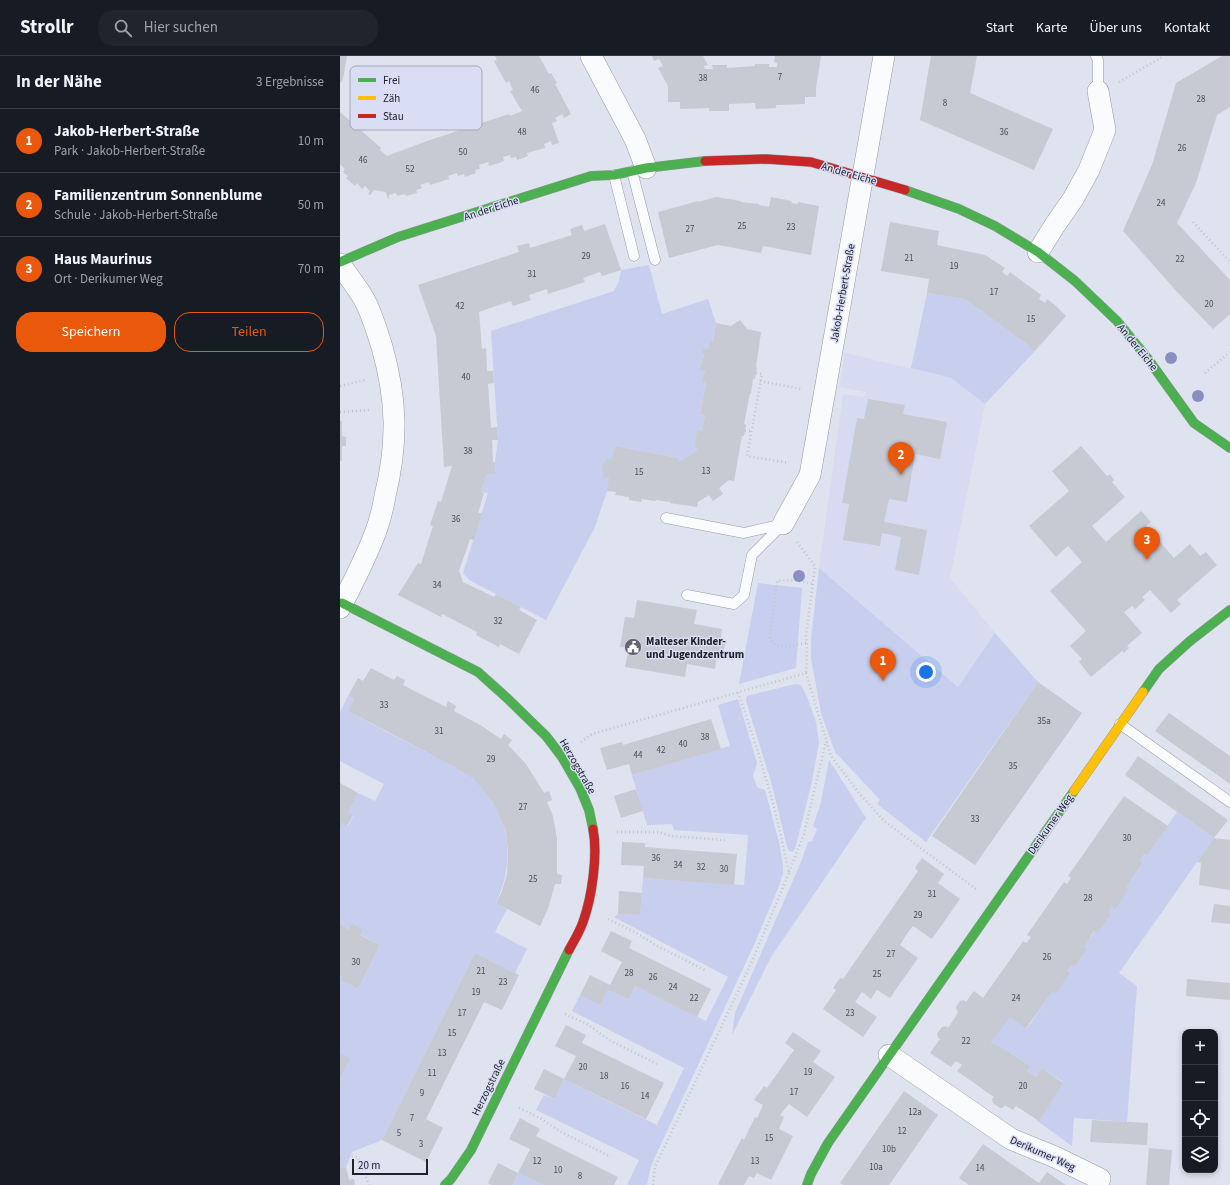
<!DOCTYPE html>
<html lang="de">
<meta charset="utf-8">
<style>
:root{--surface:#171b24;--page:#20242c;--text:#f1f3f6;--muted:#9ea1a6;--line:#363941;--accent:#ea580c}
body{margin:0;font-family:"Source Sans 3",sans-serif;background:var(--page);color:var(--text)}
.controls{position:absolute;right:12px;bottom:12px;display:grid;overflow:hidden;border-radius:8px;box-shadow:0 2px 6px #0003}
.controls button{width:36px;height:36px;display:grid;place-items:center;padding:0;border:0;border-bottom:1px solid var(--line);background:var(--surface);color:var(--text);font:20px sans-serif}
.scale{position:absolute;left:12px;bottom:10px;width:76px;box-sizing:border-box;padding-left:4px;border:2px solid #20222a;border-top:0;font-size:11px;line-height:14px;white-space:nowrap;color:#20222a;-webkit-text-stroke:3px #d9def5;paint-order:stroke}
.you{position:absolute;left:586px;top:616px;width:14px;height:14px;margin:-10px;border:3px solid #fff;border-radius:50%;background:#1a73e8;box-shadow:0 0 0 6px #1a73e833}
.badge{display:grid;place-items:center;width:26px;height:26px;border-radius:50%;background:var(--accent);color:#fff;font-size:13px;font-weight:700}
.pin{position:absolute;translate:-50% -33px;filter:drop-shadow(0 1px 2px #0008)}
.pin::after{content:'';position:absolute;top:21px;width:14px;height:12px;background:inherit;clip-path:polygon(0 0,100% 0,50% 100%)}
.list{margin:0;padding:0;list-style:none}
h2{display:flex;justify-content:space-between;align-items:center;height:52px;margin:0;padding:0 16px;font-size:17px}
h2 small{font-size:13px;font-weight:400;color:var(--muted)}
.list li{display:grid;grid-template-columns:26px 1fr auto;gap:12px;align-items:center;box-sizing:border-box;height:64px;padding:0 16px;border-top:1px solid var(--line)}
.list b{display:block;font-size:15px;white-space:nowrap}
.list p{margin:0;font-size:13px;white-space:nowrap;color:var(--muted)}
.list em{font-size:13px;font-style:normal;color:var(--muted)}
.actions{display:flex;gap:8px;padding:12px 16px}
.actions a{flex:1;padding:9px 0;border:1px solid var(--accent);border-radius:16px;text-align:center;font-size:14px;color:var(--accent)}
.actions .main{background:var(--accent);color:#fff}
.icon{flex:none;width:22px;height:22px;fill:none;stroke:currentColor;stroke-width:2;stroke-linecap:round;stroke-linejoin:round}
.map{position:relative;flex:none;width:890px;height:1129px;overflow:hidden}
header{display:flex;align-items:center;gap:24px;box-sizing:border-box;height:56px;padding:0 20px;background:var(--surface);border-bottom:1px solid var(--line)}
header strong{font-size:19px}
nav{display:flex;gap:22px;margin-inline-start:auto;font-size:14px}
.search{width:280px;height:36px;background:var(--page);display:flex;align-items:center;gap:10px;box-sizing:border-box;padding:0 14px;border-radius:16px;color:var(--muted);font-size:15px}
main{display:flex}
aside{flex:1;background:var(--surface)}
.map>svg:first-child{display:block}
</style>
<header>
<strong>Strollr</strong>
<div class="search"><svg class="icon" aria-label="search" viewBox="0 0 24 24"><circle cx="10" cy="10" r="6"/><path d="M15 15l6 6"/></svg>Hier suchen</div>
<nav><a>Start</a><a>Karte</a><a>Über uns</a><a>Kontakt</a></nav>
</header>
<main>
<aside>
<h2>In der Nähe<small>3 Ergebnisse</small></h2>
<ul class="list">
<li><span class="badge">1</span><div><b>Jakob-Herbert-Straße</b><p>Park · Jakob-Herbert-Straße</p></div><em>10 m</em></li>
<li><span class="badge">2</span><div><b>Familienzentrum Sonnenblume</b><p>Schule · Jakob-Herbert-Straße</p></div><em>50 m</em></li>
<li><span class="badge">3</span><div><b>Haus Maurinus</b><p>Ort · Derikumer Weg</p></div><em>70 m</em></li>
</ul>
<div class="actions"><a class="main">Speichern</a><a>Teilen</a></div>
</aside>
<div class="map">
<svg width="890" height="1129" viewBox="0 0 890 1129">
<rect width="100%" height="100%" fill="#dfe2ef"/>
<path fill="#d6dbf1" d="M505,297L611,322L645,348L610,522L655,577L618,631L479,512L503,338L524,341L526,336L499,331Z"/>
<path fill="#c8cfee" d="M309,209L322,258L368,243L376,267L373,286H370L368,293L363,292L362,297L364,298L362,309L360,308L359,313L365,314L362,326L366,327L360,358L365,359L362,375H357L354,391L357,392L356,395L341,405H338V402L275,390L267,435L255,471L206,564L129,524L123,517L148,437L141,436L147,418H156L155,406L158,384L151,275L274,235L279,225L281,214Z
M587,237L625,243L688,289L694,296L645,348L611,322L571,312Z
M479,512L618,631L655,577L698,626L586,786L537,748L540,744L495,696L481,657L471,602V582Z
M418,527L462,532L456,612L399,628Z
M455,628L461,629L468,643L476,666L479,687L471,730L455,793L452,796L449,795L447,791L432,729L406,645L407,640Z
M8,640L14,643L8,655C33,669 59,682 84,695C100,703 118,711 132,722C171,753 176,804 156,847L167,853L155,876L187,893L175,917L135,897L42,1084L12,1096L6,1111L0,1112V919L2,920L0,924L18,933L40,889L0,868V772L3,767L8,770L13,760L8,757L18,737L35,745L44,728L0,705V656Z
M398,643L417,707L413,720L417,731L425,734L439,786L443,809V817L439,830L414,889L315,1101L310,1113L307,1129H287L299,1104L196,1054L204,1039L215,1043L224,1023L317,1069L344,1012L232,955L240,939L260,949L268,934L289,944L295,930L366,965L388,921L274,861L278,858L300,859L303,822L404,829L408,779L334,774L332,768L307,769L292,719L390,690L378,649Z
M489,704L526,762L431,901L392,979L395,957L461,806L468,786L472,785L477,773L473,770L481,746Z
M837,756L874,782L779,917L797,930L787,1066L734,1062L732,1090L696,1064L723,1026L702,1012L696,1021L687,1015L690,1010L670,997L669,998L651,986L669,960L687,972L803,806L800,804L804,798L807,800Z
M178,1117L203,1129H172Z"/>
<path fill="#c7c9d3" d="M0,0H7L3,23L0,27Z
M155,0H199L209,18L211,17L217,27L215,28L231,58L224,62L222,58L215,62L217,65L212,67L219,87L212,89L211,85L204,88L205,92L187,97L188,100L177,104L176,101L171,102L170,99L163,101L164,105L159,107L149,110L148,106L139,109L140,113L135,114L136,117L125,121L124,118L118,120L117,117L108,120L109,123L90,129L89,126L80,129L82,132L76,134L77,137L66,140L65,138L57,140L56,137L49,139V143H48L46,136L34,134L30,139L28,138L30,135L25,130L22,133L17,127L15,130L6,122L8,120L3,116L5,113L0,108V56L41,92L40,94L47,100L87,85L169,58L170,60L182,55L170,35L173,34L169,25L166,27L154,5L157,4Z
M312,0H363L368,9L364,10L365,13H373L372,9H387V12L415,10V8H429V11H437V7L434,6L435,0H481L476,32V41H465V48L436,49V52L416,53L415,47L389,48V55H369V52L340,53V46H328V30L318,12L323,10L319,3L314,5Z
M591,0H637L630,37L713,73L694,114L580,64Z
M882,0H890V51L877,59L856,127L837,167L890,224V258L873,273L839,238L783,175L812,109L836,27Z
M376,141L401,145V146L419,148V149L429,151L431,141L452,145L451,147L458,148V146L479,150L471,199L423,190L421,197L378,189L329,202L318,156L358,145V146Z
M550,166L599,175L597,189L645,199L665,212L662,216L667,220L670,216L701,239L699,243L705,247L707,243L715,249L726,260L694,296L688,289L625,243L587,237L589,223L541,215Z
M265,168L281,214L262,220L260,216L243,222L245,226L208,238L207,233L189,239L191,244L173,250L171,245L139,256L142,293L146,292L147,315H153L154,327L148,328L151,372L157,371L158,384H152L153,406H155L156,418H147L141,436L144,437L138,457H142L134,484L130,483L119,515L123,526L154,541L156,538L181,551L179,554L197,564L179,598L160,588L159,591L136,579L137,576L102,558L101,561L58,539L78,507L81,508L93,470L90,469L98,445L101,446L112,410L104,411L96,280L78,229L179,196L177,190L189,187L190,192L232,179L230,173L242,169L244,175Z
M400,264L407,273L421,276L416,311H417L415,323H413L411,337H410L404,368L406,369L404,380H402L394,425L389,424L379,432L383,438L373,445L369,439L358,446L357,451L330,447V446L316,444L315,445L302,443L301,446L289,444V441L275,439L276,436L267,435L269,421H264L262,410L266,404L268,403H272L275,390L338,402V405H341L356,395L357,392L354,391L357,374L362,375L365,359L360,358L366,327L362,326L365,314H359L360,308L362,309L364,298L362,297L363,292L368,293L370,285L373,286L376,267L391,270Z
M528,343L565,349L563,358L607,366L600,403L575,398L567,446L549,443L544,466L587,474L579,519L555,514L561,481L542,477L540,490L503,484L509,448L502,447L517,362L524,363Z
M0,365H2V380L6,381V390H2V405H0Z
M741,390L767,420L770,418L774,424L772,426L785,441L752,470L766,486L801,455L811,466L806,470L834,502L850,488L860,500L866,496L877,509L837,544L841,548L831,557L810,534L802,541L805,544L795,553L792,550L784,556L802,577L787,590L789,592L784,597L782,595L751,621L739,606L742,603L730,590L746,575L710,535L742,506L728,490L716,501L689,470L729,435L712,415Z
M297,544L357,554L354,568L382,573L380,587L385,588L383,599L377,598L375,613L347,608L345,621L285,611L289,592L280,591L285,561L294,562Z
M31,612L54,624L57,620L65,624L63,629L106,651L108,645L116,650L114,655L142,670L161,683L164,678L172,684L168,689L186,708L204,737L209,735L212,744L207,746L213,760L217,783V818L222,819L221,828H215L208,853L200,870L156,847L161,838L167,818L168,796L166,776L158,756L153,746L140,730L132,722L115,711L8,655L14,643L8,640L18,622L23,625Z
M698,626L742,657L635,809L592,780Z
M829,657L890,700V728L815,675Z
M371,663L381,693L292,719L289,708L267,714L260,692L282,686L283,689Z
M798,700L888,764L874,782L785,719Z
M0,727L18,737L8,757L13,759L7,770L3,767L0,772Z
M296,733L303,755L281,762L274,740Z
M784,740L828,770L807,800L804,798L800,804L803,806L786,831L789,833L775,853L772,850L768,857L771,858L758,877L754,875L744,891L747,893L734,911L731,909L727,915L730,917L716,937L713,935L686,972L670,961L651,986L670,997L690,1010L687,1015L696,1021L702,1012L723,1027L699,1065L676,1050L673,1054L665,1049L664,1051L660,1052L653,1047L652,1043L654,1041L617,1015L622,1009L616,1005L611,1011L590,997L600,983L598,982L597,978L602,971L606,970L608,972L618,957L616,951L620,945L624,944L626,946L634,935L643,942L683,885L686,887L691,881L687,879L724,826L727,828L731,822L728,820Z
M874,782L890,784V834L859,829L861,807L857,806Z
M282,786L305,787V791L397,798L394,829L303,822L304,810L281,809Z
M582,802L604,818L598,827L620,843L592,883L573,870L566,879L560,889L578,902L550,942L537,934L531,943L522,936L515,946L537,961L523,981L483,953L496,934L493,932L500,922L503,923L578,815L575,812Z
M279,835L302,837L300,859L278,858Z
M874,848L890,850V868L871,866Z
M0,868L9,873L12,868L23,874L20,879L40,889L18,933L0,924L2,920L0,919Z
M271,875L292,885L289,892L371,933L357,961L295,930L289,944L268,934L260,949L240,939L250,919L270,929L282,906L261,895Z
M135,897L179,919L162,954L144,946L86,1063L103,1072L86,1106L42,1084Z
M847,923L890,927V944L846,940Z
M226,969L246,979L242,987L324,1027L306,1063L224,1023L236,1000L215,990Z
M453,976L481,995L473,1006L495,1021L467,1061L449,1048L440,1059L444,1061L439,1073L453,1080L431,1124L417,1117L414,1122L409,1120L404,1129H379V1126L402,1082L404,1084L415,1061L417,1062L423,1049L414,1044L424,1030L427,1032L454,994L445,987Z
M0,997L10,1003L0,1022Z
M204,1013L224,1023L215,1043L194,1033Z
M564,1035L598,1059L549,1129H503L500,1127Z
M180,1062L200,1073L196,1080L278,1121L274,1129H203L178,1117L190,1093L169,1083Z
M752,1064L808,1067L807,1089L750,1086Z
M643,1088L699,1127L707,1116L726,1129H629L619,1122Z
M809,1092L832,1094L829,1129H806Z
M158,1107L178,1117L172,1129H151L148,1127Z
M6,1111L9,1124L14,1123L15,1129H0V1112Z"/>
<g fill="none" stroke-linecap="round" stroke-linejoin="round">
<defs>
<path id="lane" d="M756,0L758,4V35
M292,115L315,204
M274,119L294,200
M326,462L404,477L443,468
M347,539L394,548L404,539L412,499L443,468
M780,668L890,746"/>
<path id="street" d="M251,0L295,83L306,112
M698,196L715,169L733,143L749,114L765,74L758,35
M0,208C8,220 17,231 24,243C32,258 37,275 42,291C57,344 58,386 45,440C43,452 40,464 36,475C26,502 13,527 0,552
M443,468L470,419L544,0
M549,999L671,1083L715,1101L760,1123"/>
<path id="fast" d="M565,134L619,153L655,170L698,196L735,225L777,265L808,303L854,367L890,392
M0,206L58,181L251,120L274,119L306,112L365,105
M2,547L138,616L167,642L206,680L222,701L240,732L249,754L253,773
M803,636L819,613L850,585L890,554
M105,1129L111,1123L131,1094L229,894
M467,1129L471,1118L488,1087L734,735"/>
<path id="slow" d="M734,735L803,636"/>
<path id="jam" d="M365,105L426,103L471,106L565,134
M229,894C234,885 240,875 243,866C252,841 258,799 253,773"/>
</defs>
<use href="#lane" stroke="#999aa4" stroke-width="11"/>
<use href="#street" stroke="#999aa4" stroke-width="22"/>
<use href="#fast" stroke="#999aa4" stroke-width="10"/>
<use href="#slow" stroke="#999aa4" stroke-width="10"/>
<use href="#jam" stroke="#999aa4" stroke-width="10"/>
<path stroke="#c4c5c8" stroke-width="2.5" stroke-dasharray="1 3" stroke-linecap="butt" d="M779,26L824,0
M853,166L890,206
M416,317L422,318L407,400L449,407
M865,317L890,296
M420,325L461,333
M0,330L25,324
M0,356L29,354
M405,375H411
M457,486L475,510L466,580L467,594L466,617
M466,587L445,591L435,589L430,582L437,525L454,524L473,528
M241,686L252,678L466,617L491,700L519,737L544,765L636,833
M277,776H319L331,780L385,784
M449,816L464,778L486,685
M268,863L296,877L319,891L367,915
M225,958L247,968L269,984L317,1008
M179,1052L200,1062L223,1077L271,1101
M0,1103L13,1100L18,1101L29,1129
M313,1129L315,1111L410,910L449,817L435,754L419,699L398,636"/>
<use href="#lane" stroke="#fafbfd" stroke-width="10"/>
<use href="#street" stroke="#fafbfd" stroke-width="21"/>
<use href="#fast" stroke="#4caf50" stroke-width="9"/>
<use href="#slow" stroke="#ffc107" stroke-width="9"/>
<use href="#jam" stroke="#c62828" stroke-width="9"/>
</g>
<g fill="#898fc0">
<circle cx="831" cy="302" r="6"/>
<circle cx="858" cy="340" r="6"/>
<circle cx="459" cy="520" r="6"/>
</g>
<defs>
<symbol id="civic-disc" viewBox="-11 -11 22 22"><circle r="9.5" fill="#63656f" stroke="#d9def5"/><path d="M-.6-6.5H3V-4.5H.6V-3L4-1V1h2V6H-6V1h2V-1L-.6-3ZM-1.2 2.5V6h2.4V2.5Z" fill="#fff"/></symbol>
</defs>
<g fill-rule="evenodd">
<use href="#civic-disc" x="283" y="581" width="20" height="20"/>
</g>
<g text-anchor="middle" stroke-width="3" stroke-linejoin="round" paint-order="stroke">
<g font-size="9" fill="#4a4c55">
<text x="440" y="24">7</text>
<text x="363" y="25">38</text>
<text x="195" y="37">46</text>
<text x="861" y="46">28</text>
<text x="605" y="50">8</text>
<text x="182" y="79">48</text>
<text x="664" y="79">36</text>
<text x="842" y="95">26</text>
<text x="123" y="99">50</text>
<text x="23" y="107">46</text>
<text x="70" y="116">52</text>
<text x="821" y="150">24</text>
<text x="402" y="173">25</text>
<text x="451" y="174">23</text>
<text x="350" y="176">27</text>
<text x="246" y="203">29</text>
<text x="569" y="205">21</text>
<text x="840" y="206">22</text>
<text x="614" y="213">19</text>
<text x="192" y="221">31</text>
<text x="654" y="239">17</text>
<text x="869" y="251">20</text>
<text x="120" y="253">42</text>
<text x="691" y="266">15</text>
<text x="126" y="324">40</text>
<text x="128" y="398">38</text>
<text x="366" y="418">13</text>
<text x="299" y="419">15</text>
<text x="116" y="466">36</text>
<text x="97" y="532">34</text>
<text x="158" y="568">32</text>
<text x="44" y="652">33</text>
<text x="704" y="668">35a</text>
<text x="99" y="678">31</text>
<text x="365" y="684">38</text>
<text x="343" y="691">40</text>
<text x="321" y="697">42</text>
<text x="298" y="702">44</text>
<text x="151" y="706">29</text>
<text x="673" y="713">35</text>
<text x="183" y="754">27</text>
<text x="635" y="766">33</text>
<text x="787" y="785">30</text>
<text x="316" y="805">36</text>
<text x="338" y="812">34</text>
<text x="361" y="814">32</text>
<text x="384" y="816">30</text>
<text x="193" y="826">25</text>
<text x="592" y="841">31</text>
<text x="748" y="845">28</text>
<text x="578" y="862">29</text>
<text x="551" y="901">27</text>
<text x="707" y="904">26</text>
<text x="16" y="909">30</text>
<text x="141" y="918">21</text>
<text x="289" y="920">28</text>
<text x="537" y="921">25</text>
<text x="313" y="924">26</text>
<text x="163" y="929">23</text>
<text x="333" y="934">24</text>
<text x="136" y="939">19</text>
<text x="354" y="945">22</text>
<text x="676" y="945">24</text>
<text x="122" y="960">17</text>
<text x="510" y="960">23</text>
<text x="112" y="980">15</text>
<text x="626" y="988">22</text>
<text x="102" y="1000">13</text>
<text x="243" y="1014">20</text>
<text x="468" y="1019">19</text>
<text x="92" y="1020">11</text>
<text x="264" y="1023">18</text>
<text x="285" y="1033">16</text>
<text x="683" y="1033">20</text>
<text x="454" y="1039">17</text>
<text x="82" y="1040">9</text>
<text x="305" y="1043">14</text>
<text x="575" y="1059">12a</text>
<text x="72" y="1065">7</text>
<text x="562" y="1078">12</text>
<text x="59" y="1080">5</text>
<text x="429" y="1085">15</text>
<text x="81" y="1091">3</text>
<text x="549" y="1096">10b</text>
<text x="197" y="1108">12</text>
<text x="415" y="1108">13</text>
<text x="536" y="1114">10a</text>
<text x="640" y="1115">14</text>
<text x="218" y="1117">10</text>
<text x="240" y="1123">8</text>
</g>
<g font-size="11" fill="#20222a" stroke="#d9def5">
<text transform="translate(509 117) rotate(16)" y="4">An der Eiche</text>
<text transform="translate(151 152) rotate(-18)" y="4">An der Eiche</text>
<text transform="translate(502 237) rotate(-80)" y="4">Jakob-Herbert-Straße</text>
<text transform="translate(798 291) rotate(51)" y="4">An der Eiche</text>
<text transform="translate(238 710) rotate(60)" y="4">Herzogstraße</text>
<text transform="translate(710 768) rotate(-55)" y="4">Derikumer Weg</text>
<text transform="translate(148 1031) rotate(-64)" y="4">Herzogstraße</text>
<text transform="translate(703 1097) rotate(24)" y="4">Derikumer Weg</text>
</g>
<g font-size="11" font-weight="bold" fill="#20222a" stroke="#d9def5" text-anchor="start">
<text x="306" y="589">Malteser Kinder-<tspan x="306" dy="13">und Jugendzentrum</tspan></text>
</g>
</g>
<rect x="10" y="10" width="132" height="64" rx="6" fill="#d9def5" stroke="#a2a6b8" stroke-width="1"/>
<rect x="18" y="22" width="18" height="4" fill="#4caf50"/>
<rect x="18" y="40" width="18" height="4" fill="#ffc107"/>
<rect x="18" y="58" width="18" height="4" fill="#c62828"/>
<g font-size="11" fill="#20222a">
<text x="43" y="28">Frei</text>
<text x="43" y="46">Zäh</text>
<text x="43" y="64">Stau</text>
</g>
</svg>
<div class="controls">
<button>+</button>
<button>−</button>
<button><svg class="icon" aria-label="locate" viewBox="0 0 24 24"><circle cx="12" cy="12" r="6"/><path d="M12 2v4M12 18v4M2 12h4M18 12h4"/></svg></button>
<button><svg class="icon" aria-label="layers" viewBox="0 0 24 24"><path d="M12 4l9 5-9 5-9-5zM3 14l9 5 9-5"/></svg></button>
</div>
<div class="scale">20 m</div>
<div class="you"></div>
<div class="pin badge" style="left:543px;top:625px">1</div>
<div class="pin badge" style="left:561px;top:419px">2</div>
<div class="pin badge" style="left:807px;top:504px">3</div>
</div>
</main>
